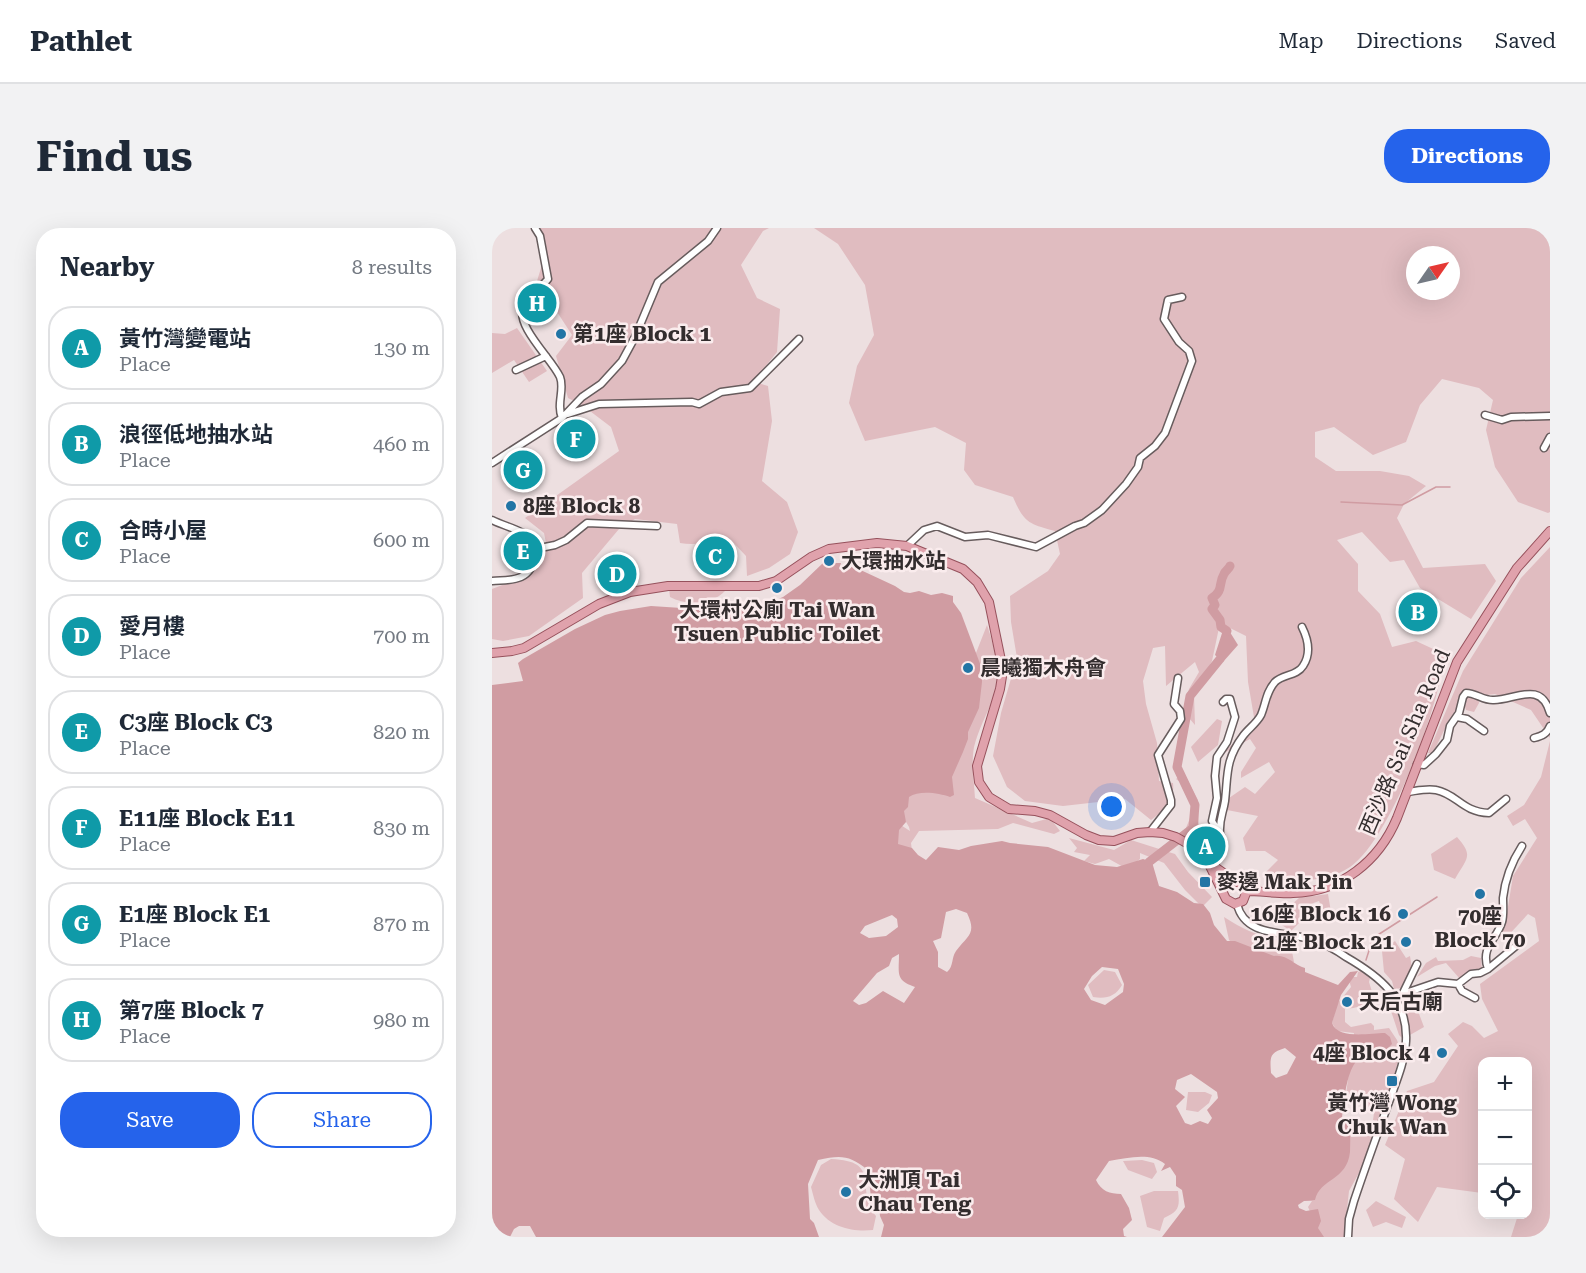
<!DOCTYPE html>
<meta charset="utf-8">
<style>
:root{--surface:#fff;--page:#f2f2f3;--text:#1f2937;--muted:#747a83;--line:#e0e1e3;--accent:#2563eb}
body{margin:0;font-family:"Roboto Serif","Noto Sans TC",serif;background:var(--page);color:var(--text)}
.controls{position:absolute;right:18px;bottom:18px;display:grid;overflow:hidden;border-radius:12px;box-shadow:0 6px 24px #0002}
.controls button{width:54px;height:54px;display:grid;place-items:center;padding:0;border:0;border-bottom:2px solid var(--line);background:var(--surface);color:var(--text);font:30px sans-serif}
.compass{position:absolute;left:914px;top:18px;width:54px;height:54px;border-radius:50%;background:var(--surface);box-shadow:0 6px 24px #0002;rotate:56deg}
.you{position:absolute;left:620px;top:579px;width:21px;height:21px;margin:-15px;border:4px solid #fff;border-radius:50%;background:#1a73e8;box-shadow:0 0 0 9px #1a73e833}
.badge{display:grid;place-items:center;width:39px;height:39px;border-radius:50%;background:var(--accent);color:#fff;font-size:20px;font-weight:700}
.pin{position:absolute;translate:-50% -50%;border:3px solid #fff;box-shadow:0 2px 6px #0006}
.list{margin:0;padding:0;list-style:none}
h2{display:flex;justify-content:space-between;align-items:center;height:78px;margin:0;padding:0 24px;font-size:26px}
h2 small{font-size:20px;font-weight:400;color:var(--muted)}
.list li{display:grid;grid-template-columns:39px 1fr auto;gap:18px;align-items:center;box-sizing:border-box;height:84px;margin:0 12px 12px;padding:0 12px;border:2px solid var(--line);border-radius:24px}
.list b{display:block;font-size:22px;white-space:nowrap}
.list p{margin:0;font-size:20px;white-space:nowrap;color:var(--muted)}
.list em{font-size:20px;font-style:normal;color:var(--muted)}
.actions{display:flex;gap:12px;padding:18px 24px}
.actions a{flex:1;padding:14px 0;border:2px solid var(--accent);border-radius:24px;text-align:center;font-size:21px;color:var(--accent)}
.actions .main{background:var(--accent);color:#fff}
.icon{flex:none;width:33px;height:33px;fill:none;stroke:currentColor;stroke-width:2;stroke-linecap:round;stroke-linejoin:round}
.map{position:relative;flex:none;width:1058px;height:1009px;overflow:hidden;border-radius:24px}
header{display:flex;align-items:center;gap:36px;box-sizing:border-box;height:84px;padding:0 30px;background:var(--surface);border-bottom:2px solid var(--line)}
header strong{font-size:28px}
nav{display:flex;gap:33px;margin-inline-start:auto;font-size:21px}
.intro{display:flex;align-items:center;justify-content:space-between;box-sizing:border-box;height:144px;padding:0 36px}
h1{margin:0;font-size:42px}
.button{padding:15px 27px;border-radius:24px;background:var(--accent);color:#fff;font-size:21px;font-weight:700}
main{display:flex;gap:36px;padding:0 36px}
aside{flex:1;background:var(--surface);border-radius:24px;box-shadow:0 6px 24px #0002}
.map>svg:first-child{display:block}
</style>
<header>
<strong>Pathlet</strong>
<nav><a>Map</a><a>Directions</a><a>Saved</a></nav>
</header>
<div class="intro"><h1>Find us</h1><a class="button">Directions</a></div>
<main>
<aside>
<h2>Nearby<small>8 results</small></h2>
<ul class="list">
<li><span class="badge" style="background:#0f9aa8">A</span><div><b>黃竹灣變電站</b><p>Place</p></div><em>130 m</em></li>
<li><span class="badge" style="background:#0f9aa8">B</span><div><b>浪徑低地抽水站</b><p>Place</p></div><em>460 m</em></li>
<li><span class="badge" style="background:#0f9aa8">C</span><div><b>合時小屋</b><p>Place</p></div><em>600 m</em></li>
<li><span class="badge" style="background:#0f9aa8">D</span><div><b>愛月樓</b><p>Place</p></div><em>700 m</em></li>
<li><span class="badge" style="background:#0f9aa8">E</span><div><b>C3座 Block C3</b><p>Place</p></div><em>820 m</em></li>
<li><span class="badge" style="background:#0f9aa8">F</span><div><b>E11座 Block E11</b><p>Place</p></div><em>830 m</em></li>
<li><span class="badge" style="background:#0f9aa8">G</span><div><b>E1座 Block E1</b><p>Place</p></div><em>870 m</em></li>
<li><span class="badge" style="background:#0f9aa8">H</span><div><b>第7座 Block 7</b><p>Place</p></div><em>980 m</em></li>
</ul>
<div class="actions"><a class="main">Save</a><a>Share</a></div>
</aside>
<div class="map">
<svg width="1058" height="1009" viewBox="0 0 1058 1009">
<rect width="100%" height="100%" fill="#eddfe0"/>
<path fill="#e0bcc0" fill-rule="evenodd" d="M44,0H277L271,3L249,37L265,70L288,81L285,124L265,149L269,156L276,158L280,193L270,253L295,274L306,304L298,326L277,340L255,348L254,328L239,312C222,313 205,318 188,315L185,296L143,291L127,301L90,345L91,370L37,408L11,413L0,411V361L38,346L55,320L52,305L33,290L127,223L119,199L90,177L76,170L64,128L80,107L45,53L53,27Z
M322,0H1058V284L1056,285L1026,274L1003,239L994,202L1001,172L987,160L950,151L928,177L914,214L881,227L842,199L823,204V229L844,243H888L917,248L934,258L912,276L905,290L931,340L993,336L1004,353L979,391L928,360L912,332L898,334L870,304L845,312L866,336V363L888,386L900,419L924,413L952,426C950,473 898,612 858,639C835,655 796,655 770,648L786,632L773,623H754L751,610L766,588L735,582L737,570L753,559L763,566L783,544L777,534L749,550V544L764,520L758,511L730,526L763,495L756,454L754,408L728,395L720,433L702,467L703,497L691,483L697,461L707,444L703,434L674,458L673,418L661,420L651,453L654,476L665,515L667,553L681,555C683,572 673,582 659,592L633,571L571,578L533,573L515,559L501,528L509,485L525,430L519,394L518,368L556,343L568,326L563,303C537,296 532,295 521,269L483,257L472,242L474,215L443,199L373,213L357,175L365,138L382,107L373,57L346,16ZM923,27H959V63H923Z
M25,100L55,143L37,154L22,132L0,145V105L13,106Z
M1058,319V510L1039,482L1003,466L986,468L987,475L982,484L974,482L971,473L958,490L941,525H936L971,443L1029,350Z
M185,360C202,363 216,361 233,361V363C220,377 194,378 178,369L177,361Z
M495,397C503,421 510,446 501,471C495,486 486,502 482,519C479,536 482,553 483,570L540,595L558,590L568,603L562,606L521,595L506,601L427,603L419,615L421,631L404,623L397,601L401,592L418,603L417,599L410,587L413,565L482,423L484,425Z
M725,491L730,493L726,517L706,534L699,519Z
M1058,513V1009H1019L1026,987L1036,986V834H990V965L945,959L926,994L902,971L913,931L893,917L915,863L942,854L966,818L956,806L971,794L980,798L992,810L1006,803L990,771L988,756L1047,713L1043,690L1036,686L1013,711L1007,708L1014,691L1021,648L1045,610L1033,591L1021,598L1015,588L1032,577L1049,549Z
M692,545L706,572L707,609L692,605L702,580L692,557L684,551Z
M965,609C982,628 975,630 963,651L942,642L939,626Z
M577,610L622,622L639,612L683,626L696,644L720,669L710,679L693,662L672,635L648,625V631L635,641L617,631L603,636L592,633L598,627L582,624L585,620Z
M836,666L839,684L834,690L827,673L813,678L812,690L799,703L782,692L807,670Z
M732,689C757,705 769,709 798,713L802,734L762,735L737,712Z
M903,713L914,730L918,728L920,740L911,760L902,761L900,753L892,744L890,723Z
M979,728L989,730L990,741L980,744L968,751L954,735L943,738L925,749L934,735L944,729L946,733L971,732Z
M612,742L623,744L630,757C623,769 614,771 601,769L596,757Z
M869,743L878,750L877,754L881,767C876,778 864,780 853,781V794L859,799L879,795L882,798V802L897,800L905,812L909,824L887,895L881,892L882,885L879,879L853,874L862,805L845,803L840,795L845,776L859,759L856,749H865L866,744Z
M913,772L926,783L932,799L911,811L907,807L898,780Z
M696,864H713L720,867L717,875L706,884L694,882Z
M880,900L883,902L868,943L857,963L852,1009H830L816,979L820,973H812L858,905L859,909C868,908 874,908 880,900Z
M339,931C391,933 362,960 384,988L381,1002C362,1004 339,1000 327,982C323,976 321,966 319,959L329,937Z
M650,932L662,935L665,944L660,951L636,942L631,933Z
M662,963H686C688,979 687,983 672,990L668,1003L655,999L648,968Z
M884,973L914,989L910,1000L894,994L881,999L874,982Z"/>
<path fill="#d09ca2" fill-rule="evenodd" d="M331,335H349L348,338L357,341L360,338L403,358L412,364L418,365L427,363L439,367L450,365L461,368V374L469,385L490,441V454L487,480L476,504V511L471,524L460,549L462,567L458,569C447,565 427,562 417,569L416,579L412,583L414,594L407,602L406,616L420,620L426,627L434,632L446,619L467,622L479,618L510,613L518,615L556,619L603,637L625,639L651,631L660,634L667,658L685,664L702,675L711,676L718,685L722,697L735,713H743L782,728C795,726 802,737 813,740V744L846,757L858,744L866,743L849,767L840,795C846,812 878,805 893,805L898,809L900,816L895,821C891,823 886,821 881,822C852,828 853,873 849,897L850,898L853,891L854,895L860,897L859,901L857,900C859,909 858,916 858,924C855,953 828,950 823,972L812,973L806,977L807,980L814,983L826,981L829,993L826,1000L832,1009H670L693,979L690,962L684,958V948L678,939L669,943L673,936C657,924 637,930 617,933L604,952C609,963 618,966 629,966L637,980L640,992L631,1001L632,1008L635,1009H389L392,997L388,988L387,979L379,970L376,942C357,927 349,927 326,932L316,956L318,991L322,995L327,1009H44L38,998H27L22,1001L18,1009L0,1003V457L31,453L26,435L31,431L83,401L113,387L128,383L159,378L205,381L242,375L265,378L274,376L291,369L308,357ZM464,681L475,685C485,706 476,707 464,723C459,730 462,738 455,744L446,739V724L441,713L449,710L454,684ZM400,687L405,691L406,699L394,708L377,710L368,705L373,698ZM407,726C407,746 403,752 423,759L412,775L391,763L374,775L367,777L361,773L385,745L397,738L400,730ZM610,739L626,741L632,756L631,764L613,777L599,772L592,761L600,748ZM793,820L804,829L795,846L784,850L779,845C778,829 777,825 793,820ZM699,846L725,864L726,870L715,882L720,890L716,896L708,893L699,897L693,895L684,878L693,869L683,861L685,852Z
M736,401L746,417L731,434L723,427L731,402Z"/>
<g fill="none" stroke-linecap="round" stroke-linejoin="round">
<path stroke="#d09ca2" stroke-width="1.5" d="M849,274L910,277L944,259H958
M874,732L881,710L945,669
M857,902L874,906"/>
<path stroke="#d09ca2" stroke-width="9" d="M735,403L729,399L728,392L720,381L723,377L720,370C732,362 726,356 732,346C733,343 737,341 738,338
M657,634L701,600L703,577L685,539L698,468L728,431"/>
<defs>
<path id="minor" d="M43,0L48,8L56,51C49,60 36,68 31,79C24,99 60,131 68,149C73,161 64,176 70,190
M24,142L54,128
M76,186L107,176L200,174L207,176L229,164L258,160L307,111
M993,187L1010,192L1019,189L1058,188
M1052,220L1058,209
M0,235L70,190L90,169L109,156L130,133L143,109L166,54L216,13L225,0
M0,292C10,297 22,300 31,305C48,315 46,341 29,349C20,353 9,352 0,353
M415,318L432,302L445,298L473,309L496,307L544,319L583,298L592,295L610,282L634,256L646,239L648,230L663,218L673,205L700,133L697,123L687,114L672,91L676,72L690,69
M43,321L63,317L74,312L95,295L165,298
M965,489L975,491L992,503
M1042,510C1050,508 1055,506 1058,498
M925,536L932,537L944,526L955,512L958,498L967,485L971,469L974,465C984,465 992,473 1002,472C1023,472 1049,452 1058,485
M915,564C924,563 935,560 944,562C965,566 970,584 997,585L1014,571
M658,604L679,577V572L666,527L689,491L688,483L682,476L686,450
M728,605C727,591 731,586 733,573C736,547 733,532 751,508C756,501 765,495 769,487C774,475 774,464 783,454C791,446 805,448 811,438C819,426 816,411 810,399
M716,634C740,622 732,612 720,593L725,570L723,548L725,529L735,514L743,489L738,471H734L731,474
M745,676C753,710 794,703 822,712C833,716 844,722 854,729C887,748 916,770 914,813C913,834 904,854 897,874C885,907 873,940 862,973L857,991L856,1009
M996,741C988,719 1005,711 1010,694C1012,687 1011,678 1011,670C1013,651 1019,635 1030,618
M966,756L970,763L983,770
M911,765L925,736
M902,769L946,754L966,756L979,746L988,745L996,741L1030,713"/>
<path id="major" d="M0,425L20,423L32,420L107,376L138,364L176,358H267L284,353L319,329L337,321L385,315L415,318L471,341L485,354L497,374L511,442L508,461L485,538L487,554L497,569L517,581L543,583L558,587L594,607L607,612L622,613L645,605L658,604L671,605L684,609L703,620L716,634L743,653L750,656L754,665L751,673L743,676L734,671L716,634
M754,663C770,663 786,666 801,665C849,664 887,633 905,590L965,434L1025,340L1058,303"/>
</defs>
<use href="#minor" stroke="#675c5d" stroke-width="9"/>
<use href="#major" stroke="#96515c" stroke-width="10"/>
<use href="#minor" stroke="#fff" stroke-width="6"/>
<use href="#major" stroke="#e0a2ac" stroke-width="8"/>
</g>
<g fill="#2275a5" stroke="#faeced" stroke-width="2">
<circle cx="69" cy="106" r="6"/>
<circle cx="19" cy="278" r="6"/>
<circle cx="337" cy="333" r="6"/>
<circle cx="285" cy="360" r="6"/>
<circle cx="476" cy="440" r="6"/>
<rect x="707" y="648" width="12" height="12" rx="3"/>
<circle cx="988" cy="666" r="6"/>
<circle cx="911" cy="686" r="6"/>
<circle cx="914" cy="714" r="6"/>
<circle cx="855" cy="774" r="6"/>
<circle cx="950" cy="825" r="6"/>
<rect x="894" y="847" width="12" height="12" rx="3"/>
<circle cx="354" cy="964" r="6"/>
</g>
<g text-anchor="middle" stroke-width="5" stroke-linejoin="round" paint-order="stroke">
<g font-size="21" font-weight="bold" fill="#332d2e" stroke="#faeced" text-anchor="start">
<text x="81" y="113">第1座 Block 1</text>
<text x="31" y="285">8座 Block 8</text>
<text x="349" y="340">大環抽水站</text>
<text x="285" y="389" text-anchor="middle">大環村公廁 Tai Wan<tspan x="285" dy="24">Tsuen Public Toilet</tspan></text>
<text x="488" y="447">晨曦獨木舟會</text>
<text x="725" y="661">麥邊 Mak Pin</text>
<text x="899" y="693" text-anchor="end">16座 Block 16</text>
<text x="988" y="695" text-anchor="middle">70座<tspan x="988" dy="24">Block 70</tspan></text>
<text x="902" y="721" text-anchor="end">21座 Block 21</text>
<text x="867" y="781">天后古廟</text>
<text x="938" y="832" text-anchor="end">4座 Block 4</text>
<text x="900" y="882" text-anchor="middle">黃竹灣 Wong<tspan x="900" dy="24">Chuk Wan</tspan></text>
<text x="366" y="959">大洲頂 Tai<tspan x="366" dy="24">Chau Teng</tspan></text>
</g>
<g font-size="21" fill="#332d2e" stroke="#faeced">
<text transform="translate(913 514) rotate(-67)" y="7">西沙路 Sai Sha Road</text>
</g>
</g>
</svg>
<div class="controls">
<button>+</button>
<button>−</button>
<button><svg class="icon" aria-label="locate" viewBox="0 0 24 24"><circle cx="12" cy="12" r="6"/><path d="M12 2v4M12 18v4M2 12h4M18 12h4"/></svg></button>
</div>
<svg class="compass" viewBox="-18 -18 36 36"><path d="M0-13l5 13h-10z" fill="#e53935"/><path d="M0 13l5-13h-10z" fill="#747a83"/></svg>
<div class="you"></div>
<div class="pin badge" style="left:714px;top:618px;background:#0f9aa8">A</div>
<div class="pin badge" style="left:926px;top:384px;background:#0f9aa8">B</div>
<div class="pin badge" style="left:223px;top:328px;background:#0f9aa8">C</div>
<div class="pin badge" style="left:125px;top:346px;background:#0f9aa8">D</div>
<div class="pin badge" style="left:31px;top:323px;background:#0f9aa8">E</div>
<div class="pin badge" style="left:84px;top:211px;background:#0f9aa8">F</div>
<div class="pin badge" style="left:31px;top:242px;background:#0f9aa8">G</div>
<div class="pin badge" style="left:45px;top:75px;background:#0f9aa8">H</div>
</div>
</main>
